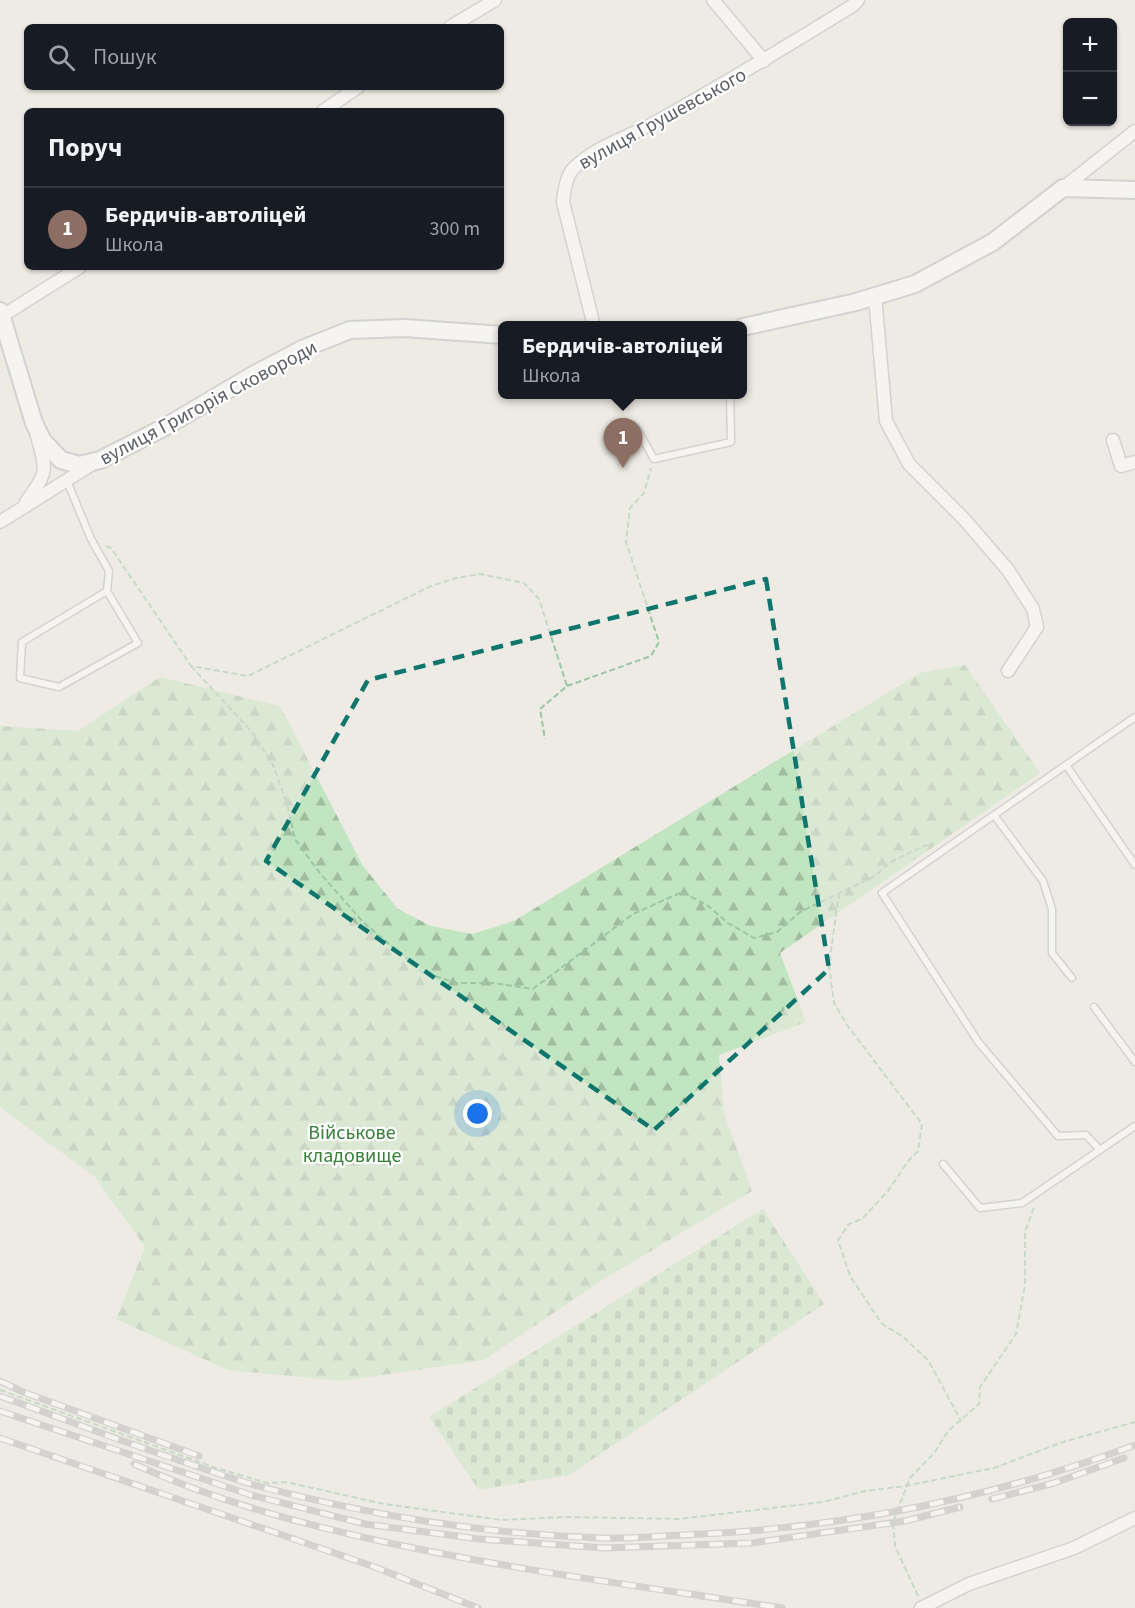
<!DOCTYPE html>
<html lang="uk">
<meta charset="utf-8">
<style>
:root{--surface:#171b24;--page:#20242c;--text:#f1f3f6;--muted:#9ea1a6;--line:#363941;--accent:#e53b33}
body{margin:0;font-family:"Source Sans 3",sans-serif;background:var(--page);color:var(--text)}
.controls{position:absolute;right:18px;top:18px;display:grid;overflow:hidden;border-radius:9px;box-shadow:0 2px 4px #0004}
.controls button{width:54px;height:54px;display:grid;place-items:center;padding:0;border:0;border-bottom:2px solid var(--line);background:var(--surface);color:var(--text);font:30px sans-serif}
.you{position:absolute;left:478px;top:1114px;width:21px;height:21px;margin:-15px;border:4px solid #fff;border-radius:50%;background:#1a73e8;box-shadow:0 0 0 9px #1a73e833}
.badge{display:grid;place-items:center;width:39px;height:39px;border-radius:50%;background:var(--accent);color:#fff;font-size:20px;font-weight:700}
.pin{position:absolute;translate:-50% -50px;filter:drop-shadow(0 2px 3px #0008)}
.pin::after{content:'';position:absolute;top:32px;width:21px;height:18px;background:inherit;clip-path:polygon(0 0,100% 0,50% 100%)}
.popup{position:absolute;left:498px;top:321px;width:249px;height:78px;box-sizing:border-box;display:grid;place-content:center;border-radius:9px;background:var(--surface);filter:drop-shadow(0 2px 4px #0005);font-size:20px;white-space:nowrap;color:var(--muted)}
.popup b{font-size:22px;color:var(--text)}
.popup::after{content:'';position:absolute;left:50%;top:100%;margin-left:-12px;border:12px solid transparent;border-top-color:var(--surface)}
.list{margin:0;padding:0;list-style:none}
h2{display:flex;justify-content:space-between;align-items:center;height:78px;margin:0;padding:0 24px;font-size:26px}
h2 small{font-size:20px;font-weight:400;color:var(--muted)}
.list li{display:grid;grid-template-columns:39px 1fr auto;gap:18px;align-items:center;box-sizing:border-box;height:84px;padding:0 24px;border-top:2px solid var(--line)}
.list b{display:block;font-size:22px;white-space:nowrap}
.list p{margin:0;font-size:20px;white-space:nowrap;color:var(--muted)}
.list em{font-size:20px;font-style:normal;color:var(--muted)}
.icon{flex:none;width:33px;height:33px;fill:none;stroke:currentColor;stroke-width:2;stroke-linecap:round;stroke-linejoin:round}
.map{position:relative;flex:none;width:1135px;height:1608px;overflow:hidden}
.search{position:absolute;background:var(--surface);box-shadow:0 2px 4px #0004;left:24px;top:24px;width:480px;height:66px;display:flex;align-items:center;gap:15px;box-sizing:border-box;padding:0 21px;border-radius:9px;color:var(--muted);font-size:22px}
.panel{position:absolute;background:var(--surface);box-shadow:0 2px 4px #0004;left:24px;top:108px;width:480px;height:162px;border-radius:9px}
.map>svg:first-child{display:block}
</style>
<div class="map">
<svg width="1135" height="1608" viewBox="0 0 1135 1608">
<defs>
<pattern id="forest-firs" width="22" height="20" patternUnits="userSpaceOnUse" patternTransform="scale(1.5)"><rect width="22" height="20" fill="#c2e5c1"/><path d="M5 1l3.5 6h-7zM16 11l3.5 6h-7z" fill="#a1bda0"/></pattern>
<pattern id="cemetery-stones" width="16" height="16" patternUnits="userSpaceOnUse" patternTransform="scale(1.5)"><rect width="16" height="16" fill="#c2e5c1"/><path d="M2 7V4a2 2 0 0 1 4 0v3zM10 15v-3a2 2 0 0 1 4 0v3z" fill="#a1bda0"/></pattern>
</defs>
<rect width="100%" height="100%" fill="#eeebe4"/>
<path fill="url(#forest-firs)" d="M965,665L1040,773L780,953L806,1022L719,1055L724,1113L752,1191L607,1277L484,1360L342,1381L228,1370L116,1319L145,1247L95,1177L0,1107V726L78,731L160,677L280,706L363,866L398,909L431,926L472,934L514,921L920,673Z"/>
<path fill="url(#cemetery-stones)" d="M763,1209L824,1304L569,1475L479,1490L429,1417Z"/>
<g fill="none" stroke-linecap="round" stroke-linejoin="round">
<defs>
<path id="lane" d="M636,427L654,459L731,442L730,394
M67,481L91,539L109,571L107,591L22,642L20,678L59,687L138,643L107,591
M1066,765L1135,865
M994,815L1043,881L1052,909V953L1072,978
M1094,1007L1135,1062
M1100,1150L1086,1135L1058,1136L979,1043L882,893L1135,717
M943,1164L980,1208L1022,1203L1135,1126"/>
<path id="street" d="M713,0L764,61
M450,27L495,0
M323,111L358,87
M1063,188L1135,131
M875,296L886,421L909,464L964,519L1008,570L1033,609L1037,627L1008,671
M2,316L80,267
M594,326L563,202C564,191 566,176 574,168C596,146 631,136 658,121C723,84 788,46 852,6L858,0
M1113,440L1121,466L1135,462
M26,502C48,471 47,472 37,436
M0,522L91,465
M921,1608L969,1584L1074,1548L1135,1518"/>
<path id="secondary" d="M0,311L34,423L43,441L61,460L79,465L100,460L165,427L253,375L302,349L350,330L404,328L503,335
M743,327L856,302L915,284L993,242L1063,188L1135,190"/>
</defs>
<use href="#lane" stroke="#b1b5b9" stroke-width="9"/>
<use href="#street" stroke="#b1b5b9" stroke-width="15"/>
<use href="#secondary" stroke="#b0b4b9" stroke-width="20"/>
<path stroke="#9ac6a5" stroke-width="2" stroke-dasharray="6 3" stroke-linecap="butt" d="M106,546L111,548L191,666L248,676L431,586L456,578L480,574L524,583L539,599L567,686L540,709L545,739
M191,666L253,733L273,765L287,804L295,839L319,872L363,922L422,972L456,983H493L533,989L633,914L682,892L707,905L728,923L754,938L777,932L800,912L873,877L893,861L924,846L934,844
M567,686L651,656L659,642L626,542L630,508L644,493L651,468
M839,893L829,966L834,1003L847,1025L922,1124L918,1151L909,1160L888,1191L862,1219L849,1224L838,1240L850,1276L882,1324L902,1336L928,1360L961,1421
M0,1390L216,1468L267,1483L286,1482L384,1504L502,1520L566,1517L679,1519L823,1502L865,1491L905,1486L994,1468L1063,1442L1135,1422
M918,1596L895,1546L893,1522L910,1478L935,1452L948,1431L979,1404L980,1387L1016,1334L1025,1285V1232L1034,1207"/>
<use href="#lane" stroke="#fff" stroke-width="6"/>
<use href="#street" stroke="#fff" stroke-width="12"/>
<use href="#secondary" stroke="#fff" stroke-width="16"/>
<defs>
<path id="rail" d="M0,1381L23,1392L199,1456
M0,1396C64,1419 128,1444 193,1465C213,1472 234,1479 254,1485C367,1515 484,1534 601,1538C628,1539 656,1536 683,1535C837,1529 990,1499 1135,1445
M0,1411L251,1495L365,1524L479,1539L604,1548L752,1543L905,1521L960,1507
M0,1438L372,1566L478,1608
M134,1464C218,1502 308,1526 399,1545C526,1572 654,1588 782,1608
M992,1499L1054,1483L1124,1458"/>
</defs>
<use href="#rail" stroke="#b2b3b4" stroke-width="7"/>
<use href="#rail" stroke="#fff" stroke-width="4.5" stroke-dasharray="14" stroke-linecap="butt"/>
</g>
<path d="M0 0H1135V1608H0ZM766,579L829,969L654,1130L266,861L368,680Z" fill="#eeebe4" fill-opacity=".55" fill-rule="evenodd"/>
<path fill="none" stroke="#0f766e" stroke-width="4.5" stroke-dasharray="12 8" stroke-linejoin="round" d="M766,579L829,969L654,1130L266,861L368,680Z"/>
<g text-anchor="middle" stroke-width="4.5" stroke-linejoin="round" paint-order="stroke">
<g font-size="20" fill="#5c6064" stroke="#fff">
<text transform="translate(662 118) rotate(-29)" y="7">вулиця Грушевського</text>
<text transform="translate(208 402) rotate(-28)" y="7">вулиця Григорія Сковороди</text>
</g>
<g font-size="20" fill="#368137" stroke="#fff">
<text x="352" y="1139">Військове<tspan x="352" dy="23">кладовище</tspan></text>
</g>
</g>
</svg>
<div class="controls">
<button>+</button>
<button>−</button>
</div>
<div class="you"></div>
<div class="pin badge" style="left:623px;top:468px;background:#8d6e63">1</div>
<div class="popup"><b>Бердичів-автоліцей</b>Школа</div>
<div class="search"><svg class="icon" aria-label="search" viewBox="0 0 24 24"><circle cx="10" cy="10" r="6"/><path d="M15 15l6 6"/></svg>Пошук</div>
<section class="panel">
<h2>Поруч<small></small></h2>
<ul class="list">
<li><span class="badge" style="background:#8d6e63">1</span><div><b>Бердичів-автоліцей</b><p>Школа</p></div><em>300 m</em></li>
</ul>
</section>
</div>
